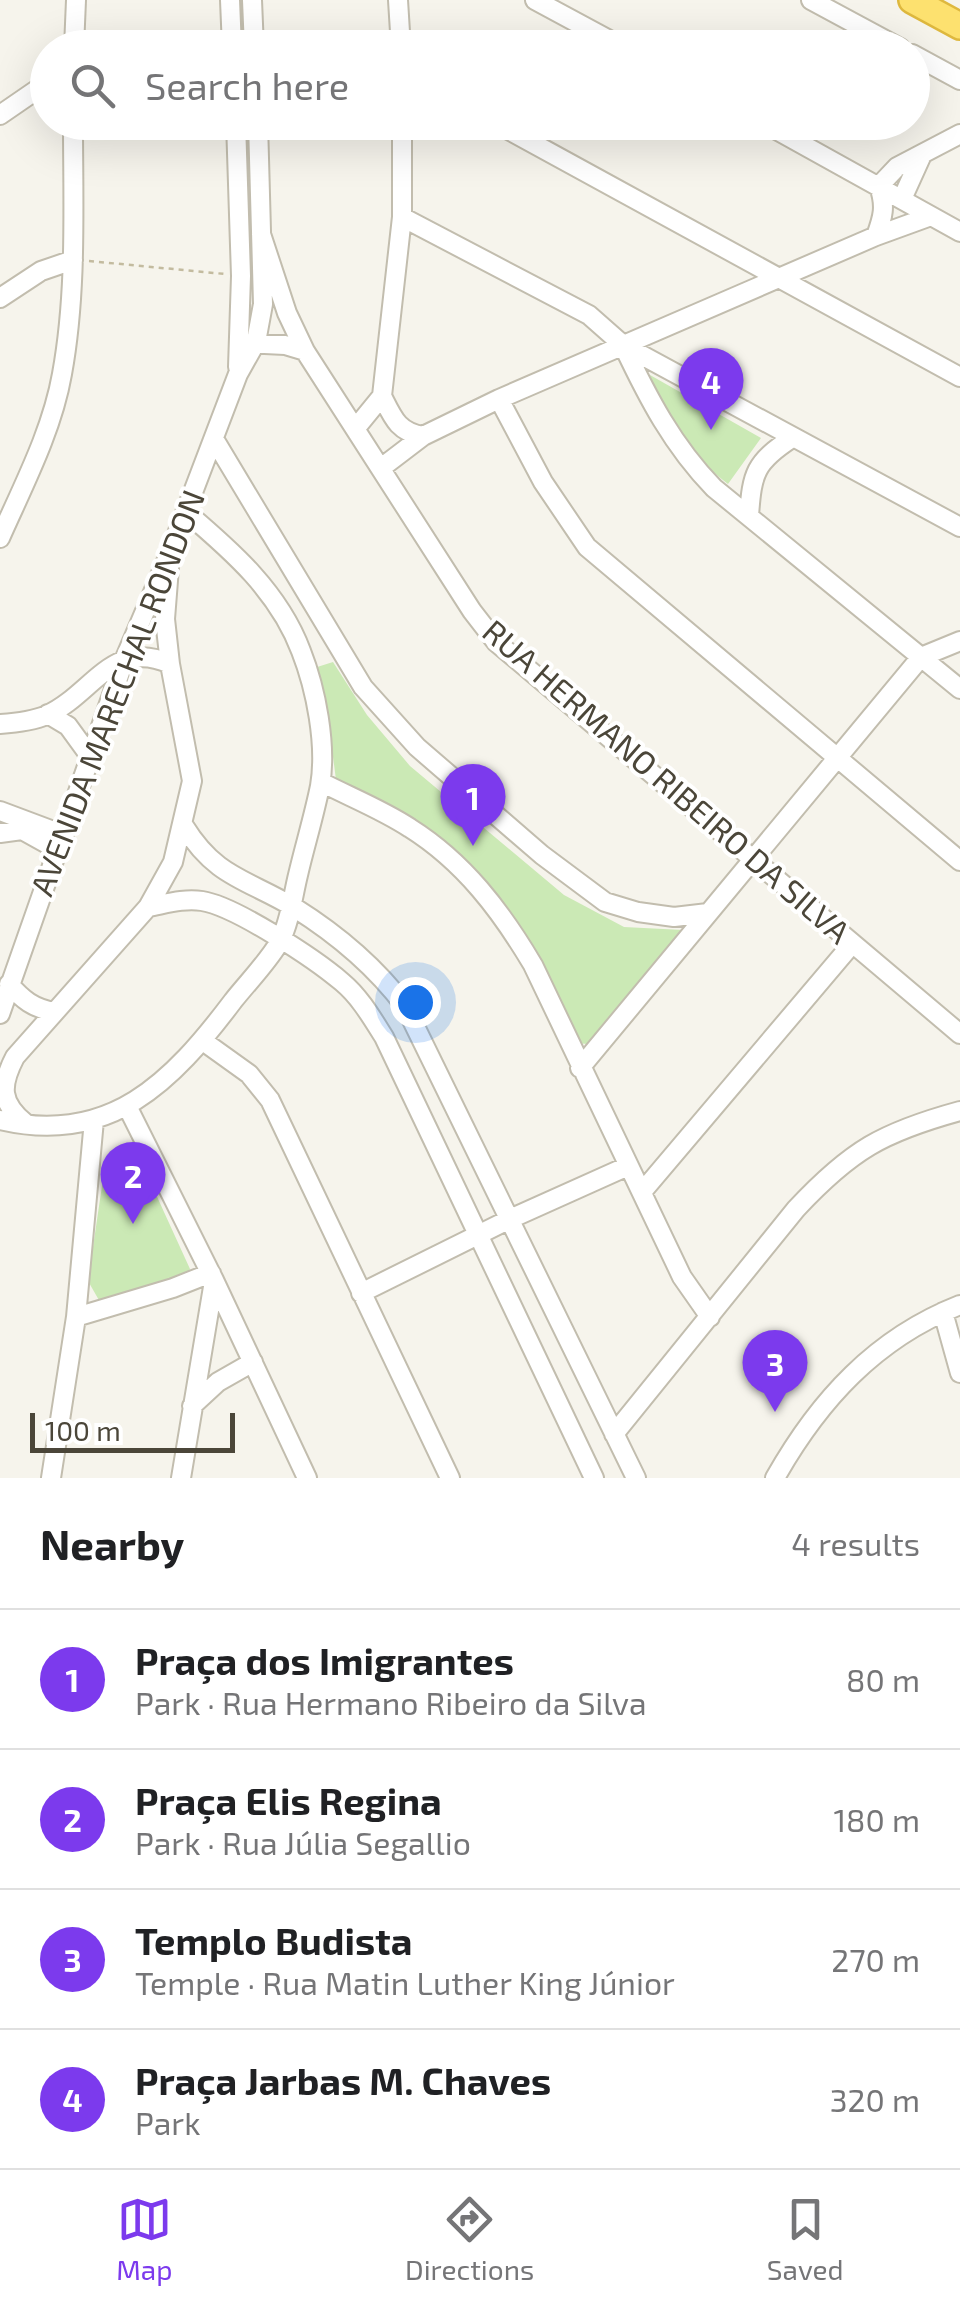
<!DOCTYPE html>
<meta charset="utf-8">
<style>
:root{--surface:#fff;--page:#f6f6f6;--text:#202124;--muted:#757577;--line:#e0e0e0;--accent:#7c3aed}
body{margin:0;font-family:"Exo 2",sans-serif;background:var(--page);color:var(--text)}
.scale{position:absolute;left:30px;bottom:25px;width:205px;box-sizing:border-box;padding-left:10px;border:5px solid #4b4639;border-top:0;font-size:28px;line-height:35px;white-space:nowrap;color:#4b4639;-webkit-text-stroke:8px #fff;paint-order:stroke}
.you{position:absolute;left:415px;top:1002px;width:35px;height:35px;margin:-25px;border:8px solid #fff;border-radius:50%;background:#1a73e8;box-shadow:0 0 0 15px #1a73e833}
.badge{display:grid;place-items:center;width:65px;height:65px;border-radius:50%;background:var(--accent);color:#fff;font-size:32px;font-weight:700}
.pin{position:absolute;translate:-50% -82px;filter:drop-shadow(0 2px 5px #0008)}
.pin::after{content:'';position:absolute;top:52px;width:35px;height:30px;background:inherit;clip-path:polygon(0 0,100% 0,50% 100%)}
.list{margin:0;padding:0;list-style:none}
h2{display:flex;justify-content:space-between;align-items:center;height:130px;margin:0;padding:0 40px;font-size:42px}
h2 small{font-size:32px;font-weight:400;color:var(--muted)}
.list li{display:grid;grid-template-columns:65px 1fr auto;gap:30px;align-items:center;box-sizing:border-box;height:140px;padding:0 40px;border-top:2px solid var(--line)}
.list b{display:block;font-size:38px;white-space:nowrap}
.list p{margin:0;font-size:32px;white-space:nowrap;color:var(--muted)}
.list em{font-size:32px;font-style:normal;color:var(--muted)}
.icon{flex:none;width:55px;height:55px;fill:none;stroke:currentColor;stroke-width:2;stroke-linecap:round;stroke-linejoin:round}
.map{position:relative;flex:none;width:960px;height:1478px;overflow:hidden}
.search{position:absolute;background:var(--surface);box-shadow:0 10px 40px #0002;left:30px;right:30px;top:30px;height:110px;display:flex;align-items:center;gap:25px;box-sizing:border-box;padding:0 35px;border-radius:55px;color:var(--muted);font-size:38px}
.sheet{height:690px;background:var(--surface)}
nav{display:flex;justify-content:space-around;align-items:center;box-sizing:border-box;height:140px;border-top:2px solid var(--line);background:var(--surface);font-size:28px;color:var(--muted)}
nav a{display:grid;justify-items:center;gap:5px}
nav .on{color:var(--accent)}
.map>svg:first-child{display:block}
</style>
<div class="map">
<svg width="960" height="1478" viewBox="0 0 960 1478">
<rect width="100%" height="100%" fill="#f6f4ec"/>
<path fill="#cbe9b5" d="M650,375L761,438L728,484C693,457 658,419 650,375Z
M333,662L367,715L410,766L564,895L624,927L683,930L587,1044L576,1043L493,893L337,788L326,701L314,668Z
M121,1151L138,1155L190,1269L184,1282L100,1302L88,1281L103,1179L109,1162Z"/>
<g fill="none" stroke-linecap="round" stroke-linejoin="round">
<defs>
<path id="minor" d="M230,0L232,48
M252,0L254,48
M398,0L401,48
M535,0L624,48
M811,0L900,48
M74,48L76,0
M912,54L960,80
M0,115L48,82
M236,122L241,276L238,367
M494,122L960,377
M762,122L960,232
M902,199L921,157
M402,217L589,315L623,345L960,527
M261,234L287,313L305,351L472,611L496,642L960,1034
M876,236C883,217 886,206 879,186L897,167L960,134
M0,298L41,271L73,260
M245,343L285,345L305,351
M623,345C648,398 673,446 714,488L960,689
M382,396L402,217V122
M382,396C393,418 398,432 423,436
M499,399L543,482L587,547L960,861
M355,429L382,396
M214,439L363,687L417,747L542,855L605,902L638,912L674,917L708,913
M381,468L423,436L499,399L876,236L931,216
M749,516C752,473 755,462 792,438
M0,538C23,486 52,431 62,374C77,292 73,206 73,122
M48,714L68,726L92,759
M0,724C15,723 33,721 47,715C93,694 112,638 170,664
M321,782C350,797 383,810 410,828C464,862 501,911 533,965L682,1277L710,1317
M0,811L64,835
M184,826C216,878 247,879 295,908C338,935 374,965 405,1006L636,1478
M0,833L22,830L58,850
M148,907C165,904 184,898 202,901C235,906 315,959 342,982C360,997 372,1018 384,1037L594,1478
M9,984C23,1000 33,1008 54,1012
M0,1014L125,658L171,550L238,374L256,342L263,304L258,122
M203,1041L249,1074L270,1100L450,1478
M580,1068L921,657L960,641
M128,1108L214,1280L307,1478
M0,1120C110,1146 172,1082 233,1001C248,982 268,962 280,941C290,922 293,895 298,875C305,845 314,816 320,786C327,745 316,689 301,651C279,592 232,551 186,512
M25,1123C0,1102 0,1086 15,1057L148,907L173,862L192,781L170,664L165,619L169,568
M642,1192L852,944
M361,1293L510,1219L628,1166
M943,1312L960,1373
M76,1317L173,1288L211,1273
M192,1406L218,1382L253,1362
M614,1434L796,1209C851,1150 883,1132 960,1111
M51,1478L76,1317L94,1120
M181,1478L214,1281
M775,1478C819,1400 876,1338 960,1305"/>
<path id="highway" d="M912,0L960,26"/>
</defs>
<use href="#minor" stroke="#c2bdae" stroke-width="22"/>
<use href="#highway" stroke="#deb83e" stroke-width="30"/>
<path stroke="#c3bb9f" stroke-width="2.5" stroke-dasharray="5 5" stroke-linecap="butt" d="M89,261L225,274"/>
<use href="#minor" stroke="#fff" stroke-width="18"/>
<use href="#highway" stroke="#fde16f" stroke-width="25"/>
</g>
<g text-anchor="middle" stroke-width="8" stroke-linejoin="round" paint-order="stroke">
<g font-size="32" fill="#4b4639" stroke="#fff">
<text transform="translate(118 693) rotate(-69)" y="11">AVENIDA MARECHAL RONDON</text>
<text transform="translate(666 782) rotate(41)" y="11">RUA HERMANO RIBEIRO DA SILVA</text>
</g>
</g>
</svg>
<div class="scale">100 m</div>
<div class="you"></div>
<div class="pin badge" style="left:473px;top:846px">1</div>
<div class="pin badge" style="left:133px;top:1224px">2</div>
<div class="pin badge" style="left:775px;top:1412px">3</div>
<div class="pin badge" style="left:711px;top:430px">4</div>
<div class="search"><svg class="icon" aria-label="search" viewBox="0 0 24 24"><circle cx="10" cy="10" r="6"/><path d="M15 15l6 6"/></svg>Search here</div>
</div>
<section class="sheet">
<h2>Nearby<small>4 results</small></h2>
<ul class="list">
<li><span class="badge">1</span><div><b>Praça dos Imigrantes</b><p>Park · Rua Hermano Ribeiro da Silva</p></div><em>80 m</em></li>
<li><span class="badge">2</span><div><b>Praça Elis Regina</b><p>Park · Rua Júlia Segallio</p></div><em>180 m</em></li>
<li><span class="badge">3</span><div><b>Templo Budista</b><p>Temple · Rua Matin Luther King Júnior</p></div><em>270 m</em></li>
<li><span class="badge">4</span><div><b>Praça Jarbas M. Chaves</b><p>Park</p></div><em>320 m</em></li>
</ul>
</section>
<nav>
<a class="on"><svg class="icon" aria-label="map" viewBox="0 0 24 24"><path d="M3 6l6-2 6 2 6-2v14l-6 2-6-2-6 2zM9 4v14M15 6v14"/></svg>Map</a>
<a><svg class="icon" aria-label="directions" viewBox="0 0 24 24"><path d="M12 3l9 9-9 9-9-9zM9 14v-3h6M13 9l2 2-2 2"/></svg>Directions</a>
<a><svg class="icon" aria-label="saved" viewBox="0 0 24 24"><path d="M7 4h10v16l-5-4-5 4z"/></svg>Saved</a>
</nav>
